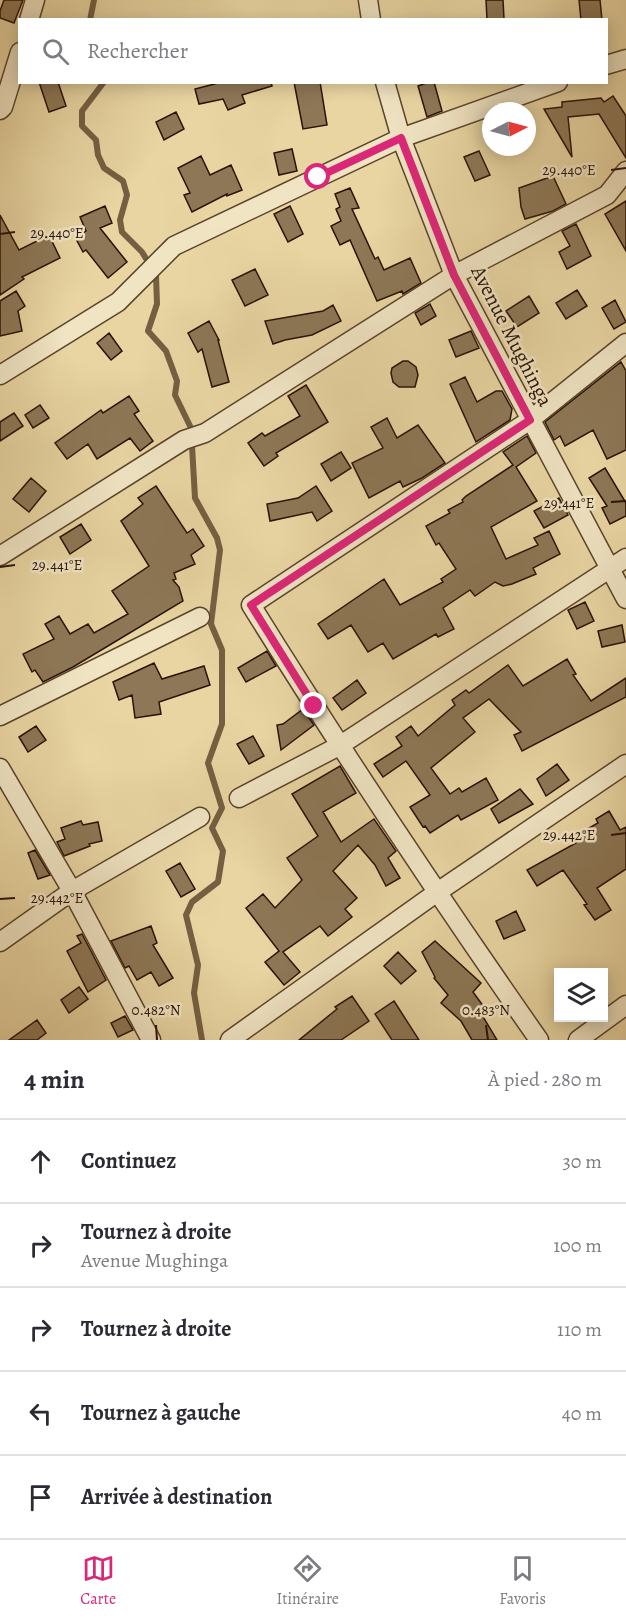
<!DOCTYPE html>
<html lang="fr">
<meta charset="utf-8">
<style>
:root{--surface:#fff;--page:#f2f2f3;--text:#2b2b33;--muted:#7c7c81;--line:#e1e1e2;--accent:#db2777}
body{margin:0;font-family:Alegreya,serif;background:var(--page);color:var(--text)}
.controls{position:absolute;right:18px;bottom:18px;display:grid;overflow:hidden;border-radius:0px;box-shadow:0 3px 15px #0003}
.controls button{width:54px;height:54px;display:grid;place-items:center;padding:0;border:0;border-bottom:2px solid var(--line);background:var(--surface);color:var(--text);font:30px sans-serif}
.compass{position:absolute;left:482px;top:102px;width:54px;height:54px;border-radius:50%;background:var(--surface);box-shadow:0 3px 15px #0003;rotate:84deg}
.stop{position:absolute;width:18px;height:18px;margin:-14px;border:4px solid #db2777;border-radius:50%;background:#fff}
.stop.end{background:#db2777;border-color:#fff;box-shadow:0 2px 6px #0008}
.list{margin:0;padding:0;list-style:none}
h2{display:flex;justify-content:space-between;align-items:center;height:78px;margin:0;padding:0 24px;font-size:26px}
h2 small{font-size:20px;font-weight:400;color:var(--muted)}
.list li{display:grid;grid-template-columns:39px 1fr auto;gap:18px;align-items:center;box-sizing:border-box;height:84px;padding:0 24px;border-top:2px solid var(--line)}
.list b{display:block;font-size:22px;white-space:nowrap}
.list p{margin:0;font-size:20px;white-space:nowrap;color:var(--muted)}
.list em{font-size:20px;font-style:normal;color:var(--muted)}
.icon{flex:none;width:33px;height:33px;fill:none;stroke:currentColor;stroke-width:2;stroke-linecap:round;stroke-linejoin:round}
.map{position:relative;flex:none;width:626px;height:1040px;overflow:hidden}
.search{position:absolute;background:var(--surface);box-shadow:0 3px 15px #0003;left:18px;right:18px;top:18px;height:66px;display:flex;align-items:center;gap:15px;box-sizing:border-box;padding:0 21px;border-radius:0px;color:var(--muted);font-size:22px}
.sheet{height:498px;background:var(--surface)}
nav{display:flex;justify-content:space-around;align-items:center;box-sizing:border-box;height:84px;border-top:2px solid var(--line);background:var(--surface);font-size:16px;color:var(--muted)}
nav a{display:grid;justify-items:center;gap:3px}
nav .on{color:var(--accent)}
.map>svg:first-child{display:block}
</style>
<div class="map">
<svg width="626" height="1040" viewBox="0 0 626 1040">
<rect width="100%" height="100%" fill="#e8d5a2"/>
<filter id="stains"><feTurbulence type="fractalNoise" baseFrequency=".00333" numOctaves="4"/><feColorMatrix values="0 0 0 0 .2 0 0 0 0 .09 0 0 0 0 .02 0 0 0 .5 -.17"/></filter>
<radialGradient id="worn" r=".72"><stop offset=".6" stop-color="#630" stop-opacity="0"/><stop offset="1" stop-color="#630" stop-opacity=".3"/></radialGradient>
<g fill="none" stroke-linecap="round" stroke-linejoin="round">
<path stroke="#755f42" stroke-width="6" d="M90,20L94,0
M104,82L82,111V126L96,140L98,155L104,168L123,181L127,195L120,220L122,232L142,252L156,275L157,304L148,331L166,351L177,381L175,395L191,428L195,498L217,538L220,550L211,624L222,650V724L208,763L222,808L212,828L223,851L218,882L192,902L186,915L198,965L194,993L202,1040"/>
</g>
<path fill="#8d7756" stroke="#2a1204" stroke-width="1.5" d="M4,0H23L14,23L0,18V11Z
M486,0H503L504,19H487Z
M579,0H600L602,20H581Z
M39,82H58L66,106L49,112Z
M222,82H271L272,86L242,95L245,103L228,110L223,99L199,104L195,89Z
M294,82H320L327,125L303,129Z
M429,82H434L442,111L427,117L418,86Z
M613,96L626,116V158L599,114L568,117L572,157L544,109L562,107V102L601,98L604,102Z
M176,112L184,129L164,140L156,122Z
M292,149L297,171L279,175L274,153Z
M479,151L490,175L475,181L464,157Z
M201,156L210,175L231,165L242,190L227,196V194L192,212L184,195L190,193L178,168Z
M553,176L566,204L553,211L525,219L521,207L519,188Z
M350,188L359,208L352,209L375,259L378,257L384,270L410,258L421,283L403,294L402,291L377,301L350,240L340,245L331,226L341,221L336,209L340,207L335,194Z
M626,201V251L605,214Z
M105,206L112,223L100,228L127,262L108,278L86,250L83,252L75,237L86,231L80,217Z
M290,206L303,234L288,242L274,214Z
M0,215L19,250L49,235L60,258L22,277L24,279L0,295Z
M576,224L591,256L567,269L559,252L570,246L562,231Z
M255,269L268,295L245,306L232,280Z
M577,290L587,306L566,319L556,303Z
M16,291L25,306L18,311L22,331L0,336V301Z
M529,296L539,313L517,327L506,311Z
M615,300L626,322L614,329L602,308Z
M430,304L436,316L421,325L415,313Z
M333,305L341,321L312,335L285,340L273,344L265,321L323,311Z
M209,321L219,340H218L229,382L212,387L202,349L198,352L188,333Z
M471,331L479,348L456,357L449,340Z
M109,333L122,351L111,360L97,343Z
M403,361H408L416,367L418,375L415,387H399L393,382L391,373L392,368Z
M621,362L626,371V450L607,459L593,430L565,446L560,436L554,440L545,422Z
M465,377L477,402L496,391H502L512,409L510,420L476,442L450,384Z
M306,385L328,422L276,453L278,456L264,466L248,443L262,433L265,436L300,416L288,396Z
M129,396L139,411L134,414L153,441L140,451L130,438L97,459L88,444L67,459L55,443L101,410L103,413Z
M40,405L49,418L33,428L25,415Z
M14,413L23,426L0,441V422Z
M387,418L397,438L418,425L445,463L422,478L403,487L400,481L369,498L352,463L383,448L371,427Z
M527,436L536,453L516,467L537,501L491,527L506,559L538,545L534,538L549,531L560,554L533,568L536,574L512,584L503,586L495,582L475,596L470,590L443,608L454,629L438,637L436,634L393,659L383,643L368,652L351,625L328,639L318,624L384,579L400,605L443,582L441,579L456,569L439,543L436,545L426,526L450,513L448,510L463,502L462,500L466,496L513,465L503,452Z
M341,452L351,468L331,481L321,464Z
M605,468L626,503V516L610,524L602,508L607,506L589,478Z
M31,478L46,491L29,512L13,499Z
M156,486L187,533L193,529L204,546L191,555L195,564L174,573L176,579L173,580L179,587L183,601L73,667L43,682L35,670L32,672L23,654L54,639L45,624L59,616L70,634L88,624L94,633L128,614L112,591L149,566L121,521L143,504L138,498Z
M316,486L332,511L317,521L312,512L270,521L267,504L298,498Z
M559,498L568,515L544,528L534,511Z
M81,524L91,540L70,554L60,537Z
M585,602L594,621L577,629L568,610Z
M622,625L625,642L602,647L598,631Z
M267,651L276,666L246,682L238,668Z
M567,659L576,674L573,675L591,701L626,678V697L522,751L514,735L521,732L489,699L463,718L475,732L431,768L450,794L459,788L462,792L486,778L498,800L461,820L458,815L430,833L425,826L423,827L410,807L430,795L406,761L383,777L374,764L402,746L396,737L411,726L418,736L455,705L452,700L466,690L469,693L508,665L523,686Z
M154,663L162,679L204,666L210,685L159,702L161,714L135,718L132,695L119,700L113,682Z
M357,680L366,693L342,710L333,698Z
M303,709L314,725L281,750L277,725L283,724Z
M36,726L46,740L28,752L19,737Z
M253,736L264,756L249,764L237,744Z
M557,764L569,780L546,796L537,779Z
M340,766L356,793L323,812L341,842L374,819L396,851L388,858L400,878L386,886L375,865L358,845L333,871L357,898L345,909L352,917L328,936L320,926L283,952L300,972L284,985L265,962L279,951L246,908L263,894L275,908L302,880L287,858L318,836L292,794Z
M520,789L533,804L499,823L491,809Z
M609,811L620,830L626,827V869L597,888L611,910L595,920L584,905L587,904L563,870L537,886L527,870L576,843L573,837L598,823L596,819Z
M81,821L83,825L98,822L102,841L89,844L90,846L64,856L57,842L65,839L61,828Z
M35,850L50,875L38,879L28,853Z
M180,863L195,889L181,897L166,871Z
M516,911L525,930L504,939L496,921Z
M151,926L157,943L153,945L173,978L159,986L151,972L137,980L129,966L125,968L111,941Z
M82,934L106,980L88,992L67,951L81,943L77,936Z
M435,941L481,983L473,992L487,1011L482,1015L497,1040H472L461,1021L441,1003L448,995L434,978L435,977L422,952Z
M398,952L416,971L401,984L384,966Z
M79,987L88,999L69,1013L61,1000Z
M352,996L369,1021L341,1040H299L337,1009L335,1007Z
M394,1001L419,1040H392L375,1014Z
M125,1016L133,1030L118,1037L111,1023Z
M37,1020L46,1033L37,1040H9Z"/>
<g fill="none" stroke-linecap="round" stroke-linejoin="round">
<defs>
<path id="minor" d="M368,0L371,20
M29,20L35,0
M606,65L626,59
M385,82L401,138L454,275L626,599
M0,110L3,107L20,52
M0,375L118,302L174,246L401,138L558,82
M0,556L184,440L205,433L454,275L607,195L626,171
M0,716L200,617
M0,768L72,891L151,1040
M239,798L339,746L626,558
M0,942L72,891L200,817
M230,1040L436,893L626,764
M539,1040C439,897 343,753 251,605L530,420L626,343
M578,1040L626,1005"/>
</defs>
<use href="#minor" stroke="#5a432c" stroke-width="21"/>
<use href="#minor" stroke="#f0e4c3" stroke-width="18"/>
</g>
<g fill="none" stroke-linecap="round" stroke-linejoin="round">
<path stroke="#db2777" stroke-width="8" d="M314,706L251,605L530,420L454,275L401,138L318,177"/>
</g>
<path fill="none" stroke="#2a1204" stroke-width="2" d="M611,170L626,168M0,234L15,232M611,502L626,501M0,567L15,565M611,835L626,833M0,899L15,898M156,1025L157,1040M486,1025L488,1040"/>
<g text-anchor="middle" stroke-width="5" stroke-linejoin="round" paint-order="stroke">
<g font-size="21" fill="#2a1204" stroke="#f0e4c3">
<text transform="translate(512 336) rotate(63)" y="7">Avenue Mughinga</text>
</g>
</g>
<g font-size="15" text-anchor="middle" fill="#2a1204" stroke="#f0e4c3" stroke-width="5" stroke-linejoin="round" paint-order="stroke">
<text x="569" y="175">29.440°E</text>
<text x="57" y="238">29.440°E</text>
<text x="569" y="508">29.441°E</text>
<text x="57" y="570">29.441°E</text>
<text x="569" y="840">29.442°E</text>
<text x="57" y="903">29.442°E</text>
<text x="156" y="1015">0.482°N</text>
<text x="486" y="1015">0.483°N</text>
</g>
<rect width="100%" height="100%" filter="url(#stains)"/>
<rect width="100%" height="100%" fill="url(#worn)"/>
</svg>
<div class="controls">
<button><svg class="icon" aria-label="layers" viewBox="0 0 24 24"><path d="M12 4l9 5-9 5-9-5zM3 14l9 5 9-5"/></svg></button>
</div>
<svg class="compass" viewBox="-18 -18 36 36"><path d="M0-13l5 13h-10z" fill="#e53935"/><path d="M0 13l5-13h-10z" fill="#7c7c81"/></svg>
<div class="stop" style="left:318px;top:177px"></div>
<div class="stop end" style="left:314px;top:706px"></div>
<div class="search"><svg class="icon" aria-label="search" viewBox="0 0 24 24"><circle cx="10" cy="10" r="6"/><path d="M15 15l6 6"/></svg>Rechercher</div>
</div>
<section class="sheet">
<h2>4 min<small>À pied · 280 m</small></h2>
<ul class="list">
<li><svg class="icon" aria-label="ahead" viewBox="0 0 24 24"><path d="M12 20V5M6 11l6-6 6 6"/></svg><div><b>Continuez</b></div><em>30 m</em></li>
<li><svg class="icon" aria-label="right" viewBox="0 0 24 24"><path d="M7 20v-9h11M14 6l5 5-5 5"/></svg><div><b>Tournez à droite</b><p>Avenue Mughinga</p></div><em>100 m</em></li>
<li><svg class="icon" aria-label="right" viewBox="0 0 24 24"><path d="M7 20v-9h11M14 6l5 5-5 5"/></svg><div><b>Tournez à droite</b></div><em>110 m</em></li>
<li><svg class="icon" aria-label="left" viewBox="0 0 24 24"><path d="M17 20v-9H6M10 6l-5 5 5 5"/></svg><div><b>Tournez à gauche</b></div><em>40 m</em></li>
<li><svg class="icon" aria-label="arrive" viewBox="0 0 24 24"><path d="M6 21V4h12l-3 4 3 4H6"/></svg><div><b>Arrivée à destination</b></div></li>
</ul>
</section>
<nav>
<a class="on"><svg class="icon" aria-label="map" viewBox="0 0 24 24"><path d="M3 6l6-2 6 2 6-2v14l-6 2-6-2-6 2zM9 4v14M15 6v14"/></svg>Carte</a>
<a><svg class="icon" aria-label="directions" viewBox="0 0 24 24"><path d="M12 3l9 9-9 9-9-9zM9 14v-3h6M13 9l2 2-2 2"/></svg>Itinéraire</a>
<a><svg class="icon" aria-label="saved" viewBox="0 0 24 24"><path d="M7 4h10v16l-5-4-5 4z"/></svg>Favoris</a>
</nav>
